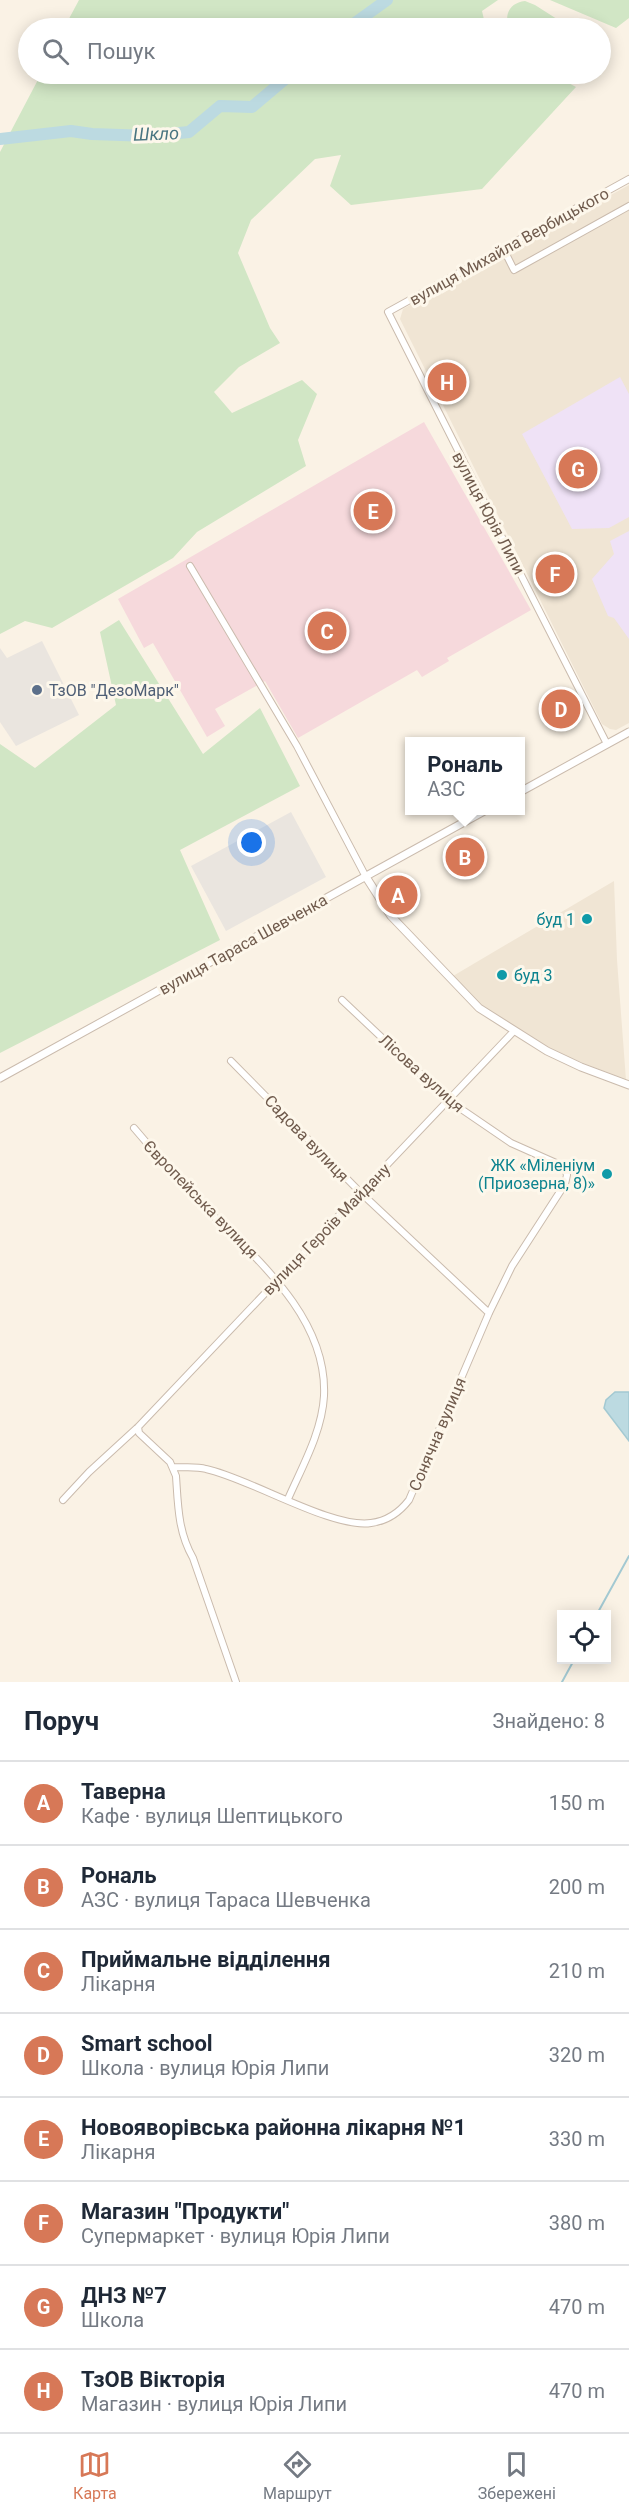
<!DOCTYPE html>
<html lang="uk">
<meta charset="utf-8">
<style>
:root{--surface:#fff;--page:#f2f2f3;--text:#1f2937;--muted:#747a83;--line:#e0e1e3;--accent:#d77857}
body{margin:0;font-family:Roboto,sans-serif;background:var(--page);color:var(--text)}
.controls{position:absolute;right:18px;bottom:18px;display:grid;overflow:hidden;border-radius:0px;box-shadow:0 3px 15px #0003}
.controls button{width:54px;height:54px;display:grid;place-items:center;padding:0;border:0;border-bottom:2px solid var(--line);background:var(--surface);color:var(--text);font:30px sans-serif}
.you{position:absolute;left:252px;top:843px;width:21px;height:21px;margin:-15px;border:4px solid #fff;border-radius:50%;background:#1a73e8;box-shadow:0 0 0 9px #1a73e833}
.badge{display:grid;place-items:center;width:39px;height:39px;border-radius:50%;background:var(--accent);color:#fff;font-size:20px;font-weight:700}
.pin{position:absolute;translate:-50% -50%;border:3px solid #fff;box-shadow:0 2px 6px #0006}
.popup{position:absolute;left:405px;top:737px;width:120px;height:78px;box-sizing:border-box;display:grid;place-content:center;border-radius:0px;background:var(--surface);filter:drop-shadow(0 2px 4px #0005);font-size:20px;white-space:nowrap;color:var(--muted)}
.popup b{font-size:22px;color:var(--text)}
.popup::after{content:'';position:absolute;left:50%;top:100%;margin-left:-12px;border:12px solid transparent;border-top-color:var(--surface)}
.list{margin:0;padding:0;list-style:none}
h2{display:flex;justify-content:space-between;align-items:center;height:78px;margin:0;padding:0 24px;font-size:26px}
h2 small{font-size:20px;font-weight:400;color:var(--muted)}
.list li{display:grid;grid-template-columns:39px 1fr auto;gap:18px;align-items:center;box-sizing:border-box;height:84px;padding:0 24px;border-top:2px solid var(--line)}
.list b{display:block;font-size:22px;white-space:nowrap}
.list p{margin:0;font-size:20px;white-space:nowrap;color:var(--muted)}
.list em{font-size:20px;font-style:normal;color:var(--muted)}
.icon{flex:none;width:33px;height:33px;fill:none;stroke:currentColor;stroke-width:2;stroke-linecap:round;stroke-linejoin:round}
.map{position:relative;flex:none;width:629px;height:1682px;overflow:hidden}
.search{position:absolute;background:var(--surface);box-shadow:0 3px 15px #0003;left:18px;right:18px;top:18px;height:66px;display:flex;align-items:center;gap:15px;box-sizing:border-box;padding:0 21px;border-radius:33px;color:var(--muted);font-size:22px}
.sheet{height:750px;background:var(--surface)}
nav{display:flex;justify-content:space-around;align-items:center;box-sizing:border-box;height:84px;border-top:2px solid var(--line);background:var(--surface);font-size:16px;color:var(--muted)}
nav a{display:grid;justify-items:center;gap:3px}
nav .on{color:var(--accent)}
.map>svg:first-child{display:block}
</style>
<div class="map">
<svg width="629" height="1682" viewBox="0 0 629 1682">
<rect width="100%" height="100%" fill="#faf2e5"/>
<path fill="#f0e5d4" d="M629,185V723L616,730L610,729L602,724L400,319L403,309Z
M614,881L617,960L626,1080L551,1050L480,1005L453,976Z"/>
<path fill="#eae5df" d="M42,641L79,715L16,746L0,722V648L7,658Z
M291,812L326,877L226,931L191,866Z"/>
<path fill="#efe2f6" d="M620,377L629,394V517L609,528L572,529L522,434Z
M629,531V639L614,618L608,616L592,579L614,554L610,541Z"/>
<path fill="#f6d9dc" d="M424,422L531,610L447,658L449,661L422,677L417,670L298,738L265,681L215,709L225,726L207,737L153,643L144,648L118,599Z"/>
<path fill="#d1e6c5" d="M79,0H498L482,11L486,28H64Z
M550,0H629V18L616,28Z
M525,1L535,5L571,28H509C504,15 509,3 525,1Z
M41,74H552L576,87L482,189L351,205L330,186L341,155L315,159L251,220L238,253L270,328L280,343L239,367L214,392L232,413L302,380L317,394L298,440L306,466L197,532L173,558L52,628L25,621L0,634V152Z
M119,620L203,754L260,708L300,786L180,850L220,940L0,1053V744L35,768L116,705L100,632Z"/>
<path fill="#bcdae1" stroke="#a3c9d2" stroke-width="1.5" d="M615,1392H629V1441L604,1408L606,1400Z"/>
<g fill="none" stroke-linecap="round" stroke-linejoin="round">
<path stroke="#a3c9d2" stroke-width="2" d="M597,1614L629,1556
M562,1682L574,1660"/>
<path stroke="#bcdae1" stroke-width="12" d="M348,28L387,0
M0,139L71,131L92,134L150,136L189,132L220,106L252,107L291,74"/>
<defs>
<path id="minor" d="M503,248L514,270L629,206
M190,566L297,746L366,877
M607,744C534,600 460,457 388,312L629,179
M231,1061L360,1192L489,1313
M134,1128C153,1150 171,1172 191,1193C244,1249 328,1311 324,1396C322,1432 302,1467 288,1499
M138,1427L139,1433L170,1462L176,1476C178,1505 178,1532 193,1558L236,1682
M173,1467C184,1468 196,1466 206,1469C249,1478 332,1529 371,1523C387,1521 399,1513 409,1500L489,1313L512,1266L565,1184L567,1175L565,1169L556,1163L511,1143L448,1100L342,1000
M63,1500L89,1472L138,1427L514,1031"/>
<path id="tertiary" d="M520,792L629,732
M366,877L391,916L479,1008L547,1051L581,1067L629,1085
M0,1078L486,810"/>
</defs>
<use href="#minor" stroke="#cabbad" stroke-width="8"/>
<use href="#tertiary" stroke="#cabbad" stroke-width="9"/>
<use href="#minor" stroke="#fff" stroke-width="6"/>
<use href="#tertiary" stroke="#fff" stroke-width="7"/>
</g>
<circle fill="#5c6f8a" stroke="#fdf7eb" stroke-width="2" cx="37" cy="690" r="6"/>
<g fill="#0f9aa8" stroke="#fdf7eb" stroke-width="2">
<circle cx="587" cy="919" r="6"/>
<circle cx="502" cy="975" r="6"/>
<circle cx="607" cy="1174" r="6"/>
</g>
<g text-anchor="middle" stroke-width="6" stroke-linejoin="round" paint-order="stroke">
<g font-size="16" fill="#705b4d" stroke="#fdf7eb">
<text transform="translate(509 246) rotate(-29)" y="6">вулиця Михайла Вербицького</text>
<text transform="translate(489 513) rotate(62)" y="6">вулиця Юрія Липи</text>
<text transform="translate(243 944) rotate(-29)" y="6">вулиця Тараса Шевченка</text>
<text transform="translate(422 1073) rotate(42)" y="6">Лісова вулиця</text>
<text transform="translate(307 1138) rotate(46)" y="6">Садова вулиця</text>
<text transform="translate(201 1199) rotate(46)" y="6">Європейська вулиця</text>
<text transform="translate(326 1229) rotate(-46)" y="6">вулиця Героїв Майдану</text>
<text transform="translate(437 1434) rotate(-67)" y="6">Сонячна вулиця</text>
</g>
<g font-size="16" fill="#4e5e75" stroke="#fdf7eb" text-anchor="start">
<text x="49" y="696">ТзОВ "ДезоМарк"</text>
</g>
<g font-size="16" fill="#0d838f" stroke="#fdf7eb" text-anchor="end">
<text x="575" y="925">буд 1</text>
<text x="514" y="981" text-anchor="start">буд 3</text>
<text x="595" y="1171">ЖК «Міленіум<tspan x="595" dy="18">(Приозерна, 8)»</tspan></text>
</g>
<g font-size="18" font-style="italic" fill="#497581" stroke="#fdf7eb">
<text transform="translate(156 134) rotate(-2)" y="6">Шкло</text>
</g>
</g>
</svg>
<div class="controls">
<button><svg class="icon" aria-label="locate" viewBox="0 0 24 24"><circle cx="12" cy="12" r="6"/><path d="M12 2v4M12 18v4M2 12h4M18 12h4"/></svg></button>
</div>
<div class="you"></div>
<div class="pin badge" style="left:398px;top:895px">A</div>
<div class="pin badge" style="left:465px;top:857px">B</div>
<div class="popup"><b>Рональ</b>АЗС</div>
<div class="pin badge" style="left:327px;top:631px">C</div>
<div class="pin badge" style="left:561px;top:709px">D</div>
<div class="pin badge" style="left:373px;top:511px">E</div>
<div class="pin badge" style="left:555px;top:574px">F</div>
<div class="pin badge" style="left:578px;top:469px">G</div>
<div class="pin badge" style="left:447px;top:382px">H</div>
<div class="search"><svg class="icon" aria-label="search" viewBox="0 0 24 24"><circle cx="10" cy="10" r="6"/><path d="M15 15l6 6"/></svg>Пошук</div>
</div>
<section class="sheet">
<h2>Поруч<small>Знайдено: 8</small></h2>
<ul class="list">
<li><span class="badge">A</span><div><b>Таверна</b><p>Кафе · вулиця Шептицького</p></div><em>150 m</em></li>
<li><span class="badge">B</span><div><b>Рональ</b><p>АЗС · вулиця Тараса Шевченка</p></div><em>200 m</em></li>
<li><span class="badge">C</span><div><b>Приймальне відділення</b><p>Лікарня</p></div><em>210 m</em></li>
<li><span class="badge">D</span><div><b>Smart school</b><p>Школа · вулиця Юрія Липи</p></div><em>320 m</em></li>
<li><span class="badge">E</span><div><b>Новояворівська районна лікарня №1</b><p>Лікарня</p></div><em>330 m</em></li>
<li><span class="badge">F</span><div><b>Магазин &quot;Продукти&quot;</b><p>Супермаркет · вулиця Юрія Липи</p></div><em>380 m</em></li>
<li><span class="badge">G</span><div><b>ДНЗ №7</b><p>Школа</p></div><em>470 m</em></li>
<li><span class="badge">H</span><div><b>ТзОВ Вікторія</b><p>Магазин · вулиця Юрія Липи</p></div><em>470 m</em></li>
</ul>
</section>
<nav>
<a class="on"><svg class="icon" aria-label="map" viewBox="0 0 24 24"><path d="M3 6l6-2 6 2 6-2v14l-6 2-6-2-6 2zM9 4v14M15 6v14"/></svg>Карта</a>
<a><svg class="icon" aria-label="directions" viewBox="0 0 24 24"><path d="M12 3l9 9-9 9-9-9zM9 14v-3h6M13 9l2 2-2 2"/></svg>Маршрут</a>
<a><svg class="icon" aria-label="saved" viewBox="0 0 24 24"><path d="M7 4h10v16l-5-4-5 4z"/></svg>Збережені</a>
</nav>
